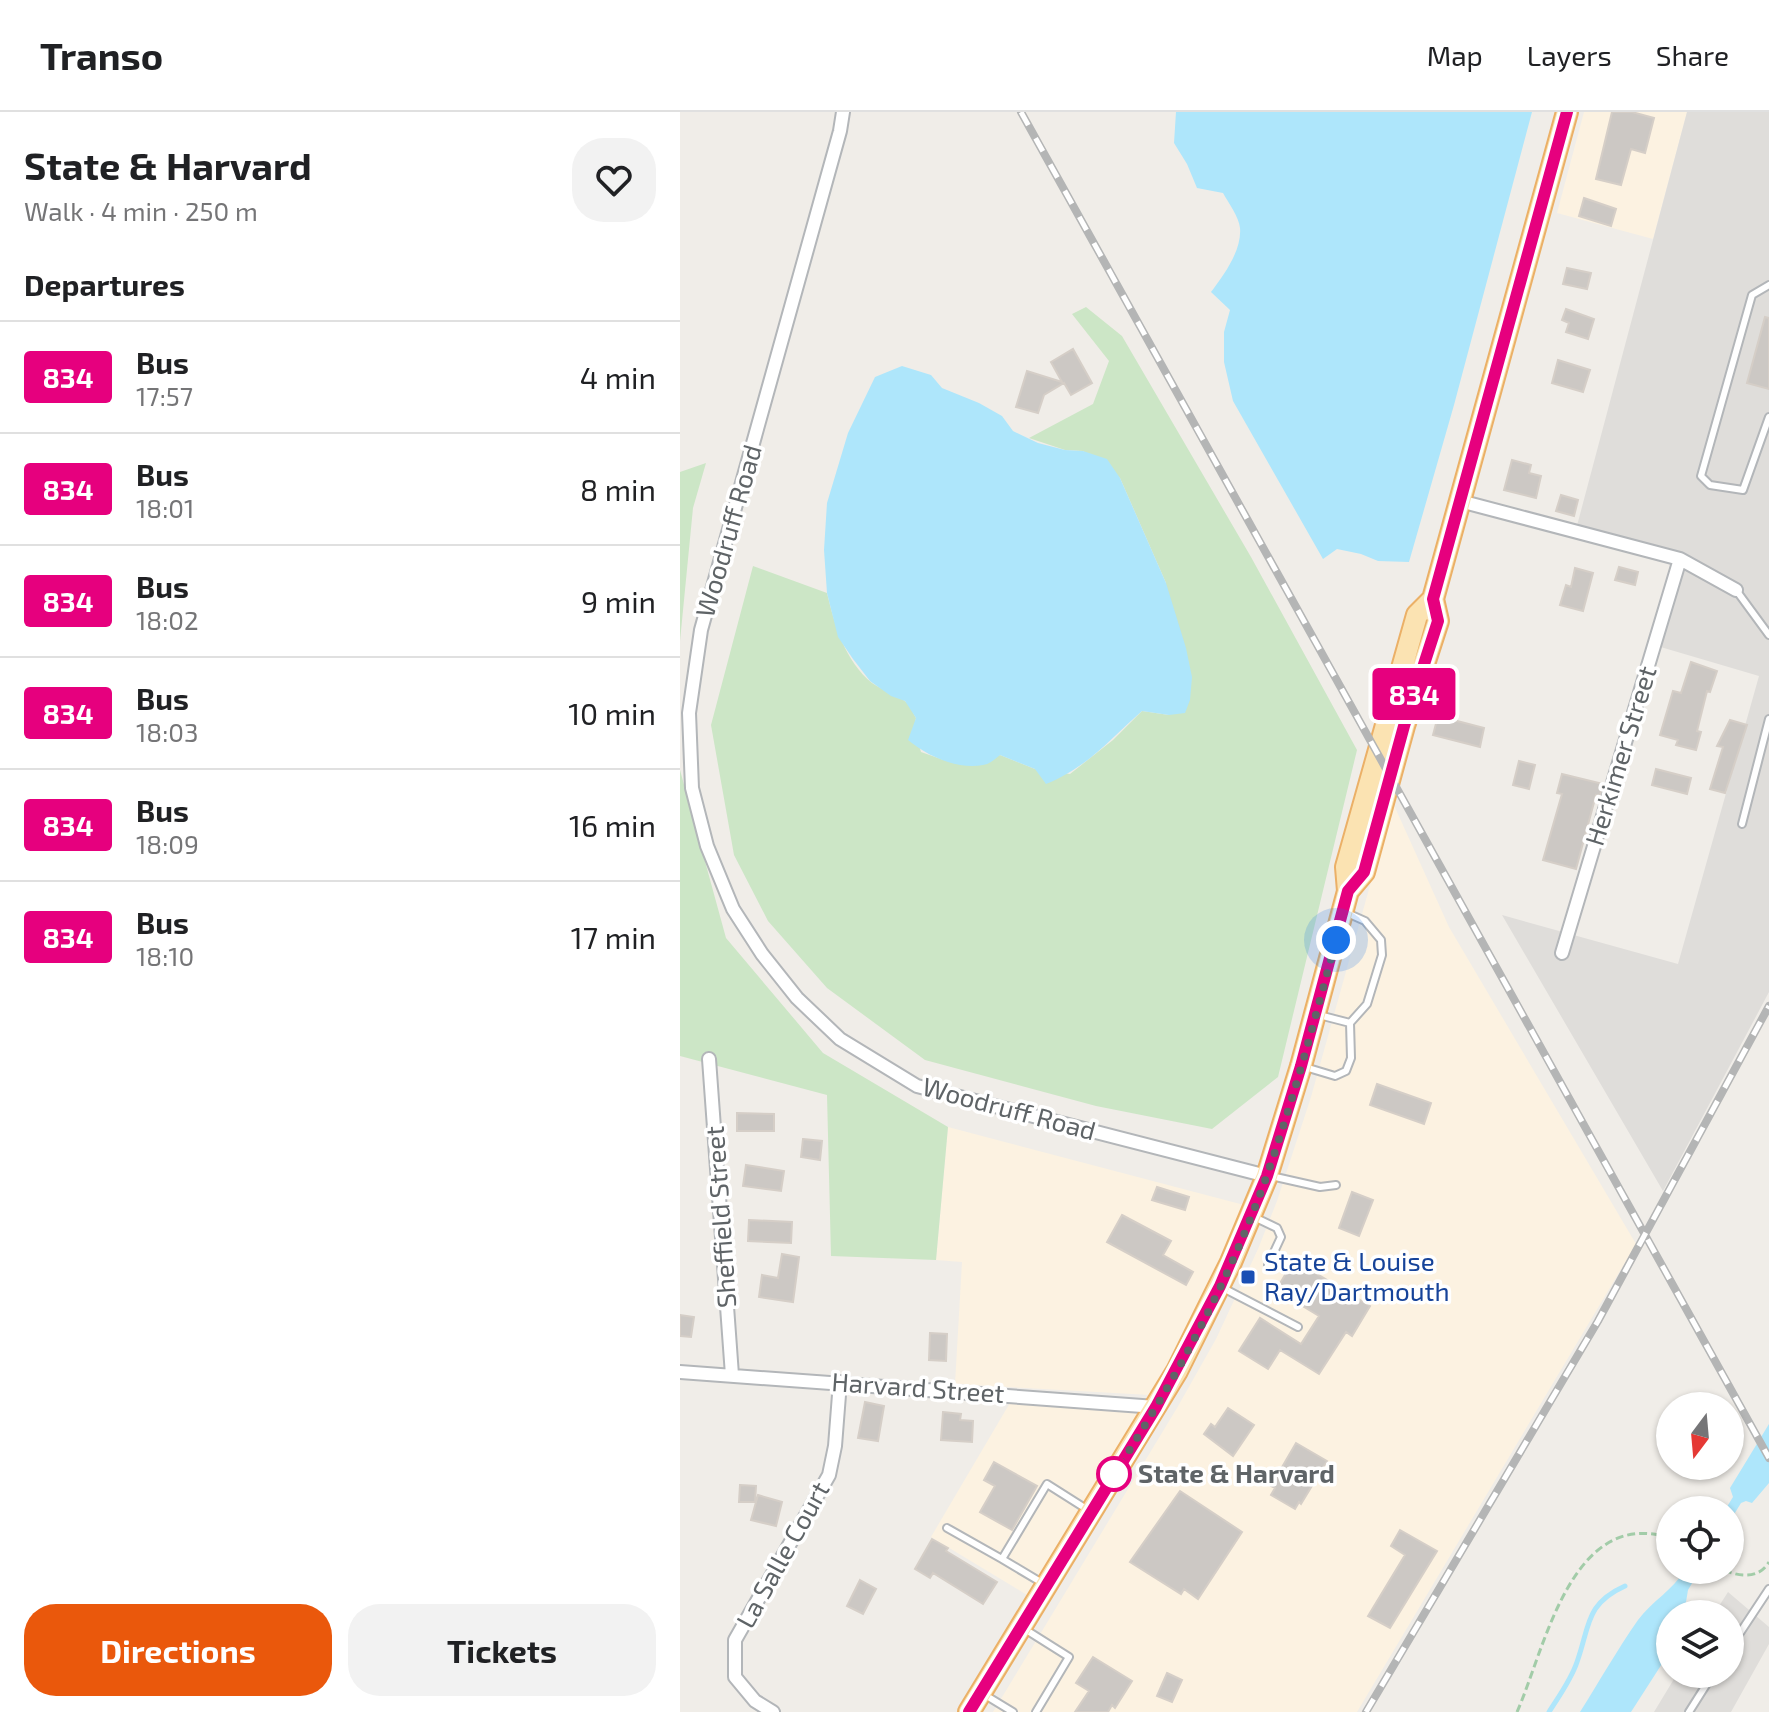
<!DOCTYPE html>
<html lang="en">
<head>
<meta charset="utf-8">
<style>
	:root { --surface:#fff; --page:#f2f2f2; --text:#202124; --muted:#757577; --line:#e0e0e0; --accent:#ea580c }
	body { margin:0; font-family:"Exo 2",sans-serif; background:var(--page); color:var(--text); height:100vh; display:flex; flex-direction:column; font-size:30px; white-space:nowrap }
	* { box-sizing:border-box; margin:0 }
	p { font-size:26px; color:var(--muted) }
	.icon { flex:none; width:44px; height:44px; fill:none; stroke:currentColor; stroke-width:2; stroke-linecap:round; stroke-linejoin:round }
	.map { position:relative; flex:1; overflow:hidden }
	.details { display:flex; flex-direction:column; background:var(--surface); width:680px }
	.details>* { flex:none }
	.badge { padding:0 16px; border-radius:6px; font-size:28px; line-height:52px }
	.needle { width:52px; rotate:196deg }
	.tools { position:absolute; left:976px; top:1280px; display:grid; gap:16px }
	.tools a { display:grid; place-items:center; width:88px; height:88px; border-radius:50%; background:var(--surface); box-shadow:0 2px 6px #0004; font-size:40px }
	.you { position:absolute; width:40px; height:40px; margin:-20px; border:6px solid #fff; border-radius:50%; background:#1a73e8; box-shadow:0 0 0 12px #1a73e833 }
	.map>.badge { position:absolute; translate:-50% -50%; box-shadow:0 0 0 4px #fff }
	h2 { padding:0 24px; font-size:30px; line-height:72px }
	.round { display:grid; place-items:center; flex:none; width:84px; height:84px; border-radius:32px; background:var(--page) }
	.head { display:flex; align-items:center; justify-content:space-between; height:136px; padding:0 24px }
	h1 { font-size:38px; font-weight:700; line-height:60px }
	.primary-button { display:flex; gap:16px; margin-top:auto; padding:16px 24px }
	.primary-button a { flex:1; height:92px; border-radius:32px; background:var(--accent); color:#fff; font-size:32px; font-weight:700; line-height:92px; text-align:center }
	.primary-button a+a { background:var(--page); color:var(--text) }
	ul { padding:0; list-style:none }
	li { display:flex; align-items:center; gap:24px; height:112px; padding:0 24px; border-top:2px solid var(--line) }
	li div { flex:1 }
	li b { display:block; font-size:30px }
	li em { font-style:normal }
	li .badge { min-width:88px; font-weight:700; text-align:center }
	header { display:flex; align-items:center; gap:48px; box-sizing:border-box; height:112px; padding:0 40px; background:var(--surface); border-bottom:2px solid var(--line) }
	header strong { font-size:38px }
	nav { display:flex; gap:44px; margin-inline-start:auto; font-size:28px }
	main { display:flex; flex:1; min-height:0 }
	.map>svg:first-child { display:block }
	.commercial { fill:#fcf2e1 }
	.industrial { fill:#dfddda }
	.green { fill:#cce6c6 }
	.water { fill:#aee6fb }
	.lines { fill:none; stroke-linecap:round; stroke-linejoin:round }
	.stream { stroke:#aee6fb; stroke-width:5 }
	.building { fill:#ccc8c4; stroke:#d5cec7; stroke-width:2 }
	.service-casing { stroke:#b3b6b9; stroke-width:10 }
	.minor-casing { stroke:#b3b6b9; stroke-width:16 }
	.primary-casing { stroke:#ebb067; stroke-width:24 }
	.path { stroke:#a2cca8; stroke-width:3; stroke-dasharray:8 4; stroke-linecap:butt }
	.service { stroke:#fff; stroke-width:6 }
	.minor { stroke:#fff; stroke-width:12 }
	.primary { stroke:#fbe3b2; stroke-width:20 }
	.rail-casing { stroke:#b4b5b5; stroke-width:8 }
	.rail { stroke:#fff; stroke-width:5; stroke-dasharray:15; stroke-linecap:butt }
	.line-casing { stroke:#fff; stroke-width:18 }
	.line { stroke:#e6007e; stroke-width:12 }
	.walk { stroke:#5f6467; stroke-width:8; stroke-dasharray:0 14.4 }
	.transit-dot { fill:#1a4fb4; stroke:#fff; stroke-width:3 }
	.stop-dot { fill:#fff; stroke:#e6007e; stroke-width:4 }
	.labels { text-anchor:middle; stroke-width:7; stroke-linejoin:round; paint-order:stroke }
	.street-label { font-size:26px; fill:#5f6467; stroke:#fff }
	.transit-label { font-size:26px; fill:#164399; stroke:#fff; text-anchor:start }
	.stop-label { font-size:26px; font-weight:bold; fill:#5f6467; stroke:#fff; text-anchor:start }
</style>
</head>
<body>
<header>
<strong>Transo</strong>
<nav><a>Map</a><a>Layers</a><a>Share</a></nav>
</header>
<main>
<section class="details">
<div class="head"><div><h1>State &amp; Harvard</h1><p>Walk · 4 min · 250 m</p></div><a class="round"><svg class="icon" aria-label="heart" viewBox="0 0 24 24"><path d="M12 20l-8-8c-3-5 5-10 8-4 3-6 11-1 8 4z"/></svg></a></div>
<h2>Departures</h2>
<ul>
<li><span class="badge" style="background:#e6007e;color:#fff">834</span><div><b>Bus</b><p>17:57</p></div><em>4 min</em></li>
<li><span class="badge" style="background:#e6007e;color:#fff">834</span><div><b>Bus</b><p>18:01</p></div><em>8 min</em></li>
<li><span class="badge" style="background:#e6007e;color:#fff">834</span><div><b>Bus</b><p>18:02</p></div><em>9 min</em></li>
<li><span class="badge" style="background:#e6007e;color:#fff">834</span><div><b>Bus</b><p>18:03</p></div><em>10 min</em></li>
<li><span class="badge" style="background:#e6007e;color:#fff">834</span><div><b>Bus</b><p>18:09</p></div><em>16 min</em></li>
<li><span class="badge" style="background:#e6007e;color:#fff">834</span><div><b>Bus</b><p>18:10</p></div><em>17 min</em></li>
</ul>
<div class="primary-button"><a>Directions</a><a>Tickets</a></div>
</section>
<div class="map">
<svg width="1089" height="1600" viewBox="0 0 1089 1600">
	<rect width="100%" height="100%" fill="#f0ede8"/>
	<path class="commercial" d="M904,0H1007L973,127L877,101Z
		M713,691L769,815L956,1132L677,1600H313L497,1296L536,1227L578,1137L597,1089L631,985Z
		M268,1015L564,1093L534,1167L470,1283L275,1272L282,1150L256,1148Z
		M334,1284L466,1290L347,1483L251,1425Z"/>
	<path class="industrial" d="M1007,0H1089V880L983,1079L822,803L998,852L1079,564L967,531L992,451L894,425Z
		M1048,1480L1089,1515V1532L1051,1600H974L997,1562H1050V1502H1034Z"/>
	<path class="green" d="M406,195L442,224L571,445L677,638L598,965L532,1017L416,994L245,948L147,876L88,809L54,743L31,613L73,454L147,481C155,514 165,549 192,571C202,578 218,583 226,590C230,593 233,601 236,606L234,616L241,640C277,653 284,656 320,643L355,657L390,662L433,628L462,599L489,603L486,471L440,366L403,339L385,338L349,326L413,292L429,249L392,202Z
		M26,351L13,396L0,529V360Z
		M0,658L46,826L143,941L268,1015L256,1148L151,1144L147,983L0,944Z"/>
	<path class="water" d="M496,0H852L774,293L729,450L698,449L681,442L657,437L643,447L553,289L544,250V220L550,198L531,180C544,163 562,138 560,116C559,105 548,90 543,81L517,76L507,52L494,31Z
		M222,254L251,263L262,276L299,291L322,304L333,319L358,331L385,338L403,339L427,347L440,366L486,471L506,536L512,565L510,588L505,601L489,603L462,599C429,628 408,655 366,672L355,657L320,643C315,647 310,652 303,653C278,658 247,644 228,628L236,606L225,589L211,584L190,569L173,547L158,525L147,481L144,438L147,391L168,321L195,265Z
		M1089,1312V1371L1072,1391L1066,1389L1061,1391L1050,1409V1398H1045L1053,1385L1050,1376Z
		M1005,1458H1020L1008,1478L1004,1502H990V1538L987,1544L951,1600H900C919,1570 937,1538 958,1508C972,1489 993,1478 1005,1458Z"/>
	<g class="lines">
		<path class="stream" d="M869,1600C879,1584 891,1568 897,1550C910,1514 905,1492 945,1474"/>
	</g>
	<path class="building" d="M932,0H952L974,6L965,41L951,37L941,73L916,67Z
		M904,86L936,97L931,114L899,104Z
		M887,156L911,161L907,177L883,172Z
		M886,197L914,207L908,227L886,220L889,211L882,208Z
		M1085,205L1089,206V277L1067,271Z
		M393,237L412,271L391,283L384,271L364,283L358,301L336,295L347,259L382,270L371,250Z
		M878,248L910,258L903,280L872,271Z
		M832,348L851,353L849,361L861,364L856,386L824,378Z
		M881,383L898,388L894,404L876,399Z
		M939,455L958,460L955,473L935,468Z
		M895,456L913,461L903,499L880,493L886,473L891,475Z
		M1011,550L1037,559L1030,580L1027,579L1017,619L1021,620L1016,638L996,633L998,628L980,623L993,579L1001,581Z
		M758,604L804,616L800,635L753,623Z
		M1050,608L1067,613L1045,681L1030,677L1043,635L1037,634Z
		M839,649L855,653L849,677L833,673Z
		M976,657L1011,666L1007,682L972,673Z
		M882,662L923,672L920,684L916,683L896,757L863,748L882,682L877,681Z
		M697,972L751,991L744,1012L690,993Z
		M57,1001L94,1002V1019H57Z
		M123,1027L142,1029L140,1048L121,1045Z
		M66,1053L104,1059L101,1079L63,1074Z
		M477,1075L509,1085L505,1098L472,1088Z
		M672,1080L693,1088L679,1124L659,1116Z
		M442,1103L491,1129L483,1143L513,1160L506,1173L427,1130Z
		M69,1108L112,1110L111,1131L68,1129Z
		M102,1142L119,1145L113,1190L79,1185L82,1163L98,1166Z
		M614,1148L690,1194L672,1224L666,1220L639,1262L600,1238L588,1257L559,1239L580,1206L621,1232L639,1204L596,1178Z
		M0,1203L14,1205L11,1225L0,1224Z
		M250,1221L267,1222L266,1249L249,1248Z
		M185,1290L204,1294L198,1329L178,1326Z
		M548,1296L574,1313L553,1344L524,1322L531,1312L535,1315Z
		M263,1300L281,1302L280,1308L293,1309L292,1330L261,1328Z
		M616,1331L647,1349L621,1392L619,1390L615,1397L591,1383L595,1376L591,1374Z
		M314,1350L357,1374L332,1418L300,1400L315,1374L304,1368Z
		M60,1373L76,1374L75,1390H59Z
		M500,1379L562,1420L518,1487L504,1477L501,1482L450,1450Z
		M78,1383L102,1390L96,1414L71,1408Z
		M720,1418L757,1439L710,1516L688,1504L725,1443L711,1434Z
		M252,1427L268,1436L266,1439L317,1470L303,1492L253,1461L250,1466L235,1457Z
		M180,1468L196,1477L183,1502L167,1494Z
		M413,1545L452,1569L435,1596L432,1593L428,1600H395L409,1579L396,1571Z
		M487,1561L502,1568L492,1590L477,1584Z"/>
	<g class="lines">
		<g class="service-casing">
			<path id="service" d="M1089,173L1072,183L1021,364L1030,373L1063,378L1089,305
				M1056,478L1089,523
				M1062,712L1089,607
				M639,903L670,911L687,892L702,843L701,828L685,809L667,801
				M625,955L655,964L666,959L671,946L670,911
				M591,1064L640,1075L656,1073
				M574,1105L597,1116L601,1125L588,1153
				M543,1176L618,1215
				M267,1416L322,1447L367,1372L408,1398
				M322,1447L364,1472
				M343,1516L389,1545L356,1600
				M1050,1536L1089,1477
				M305,1583L333,1600
				M1009,1600L1033,1562"/>
		</g>
		<g class="minor-casing">
			<path id="minor" d="M163,0L160,19L21,518L9,601L12,676L27,734L53,797L82,842L117,886L160,927L237,974L587,1064
				M780,389L1000,447L1056,478
				M882,841L1000,447
				M29,947L52,1263
				M0,1260L476,1295
				M93,1600L75,1589L55,1565V1528L149,1363L155,1334L160,1270"/>
		</g>
		<g class="primary-casing">
			<path id="primary" d="M668,779L684,760L724,614L758,509L753,487L887,0
				M289,1600L497,1259L551,1150L587,1064L621,954L668,779L666,755L737,503L753,487"/>
		</g>
		<path class="path" d="M1044,1458C1060,1465 1079,1467 1089,1450
			M837,1600C865,1537 891,1394 990,1426"/>
		<use href="#service" class="service"/>
		<use href="#minor" class="minor"/>
		<use href="#primary" class="primary"/>
		<g class="rail-casing">
			<path id="rail" d="M341,0L1089,1346
				M686,1600L918,1209L1089,894"/>
		</g>
		<use href="#rail" class="rail"/>
	</g>
	<g class="lines">
		<g class="line-casing">
			<path id="line" d="M289,1600L476,1295L540,1174L587,1064L621,954L668,779L684,760L724,614L758,509L753,487L887,0"/>
		</g>
		<use href="#line" class="line"/>
		<path class="walk" d="M434,1362C495,1269 550,1168 587,1063C614,986 635,907 656,828"/>
	</g>
	<rect class="transit-dot" x="560" y="1157" width="16" height="16" rx="4"/>
	<circle class="stop-dot" cx="434" cy="1362" r="16"/>
	<g class="labels">
		<g class="street-label">
			<text transform="translate(49 419) rotate(-74)" y="9">Woodruff Road</text>
			<text transform="translate(941 644) rotate(-73)" y="9">Herkimer Street</text>
			<text transform="translate(329 997) rotate(15)" y="9">Woodruff Road</text>
			<text transform="translate(41 1105) rotate(-94)" y="9">Sheffield Street</text>
			<text transform="translate(238 1276) rotate(4)" y="9">Harvard Street</text>
			<text transform="translate(103 1443) rotate(-61)" y="9">La Salle Court</text>
		</g>
		<g class="transit-label">
			<text x="584" y="1159">State &amp; Louise<tspan x="584" dy="30">Ray/Dartmouth</tspan></text>
		</g>
		<g class="stop-label">
			<text x="458" y="1371">State &amp; Harvard</text>
		</g>
	</g>
</svg>
<div class="tools">
<a><svg class="needle" viewBox="-14 -14 28 28"><path d="M0-13l5 13h-10z" fill="#e53935"/><path d="M0 13l5-13h-10z" fill="#757577"/></svg></a>
<a><svg class="icon" aria-label="locate" viewBox="0 0 24 24"><circle cx="12" cy="12" r="6"/><path d="M12 2v4M12 18v4M2 12h4M18 12h4"/></svg></a>
<a><svg class="icon" aria-label="layers" viewBox="0 0 24 24"><path d="M12 4l9 5-9 5-9-5zM3 14l9 5 9-5"/></svg></a>
</div>
<div class="you" style="left:656px;top:828px"></div>
<b class="badge" style="left:734px;top:582px;background:#e6007e;color:#fff">834</b>
</div>
</main>
</body>
</html>
